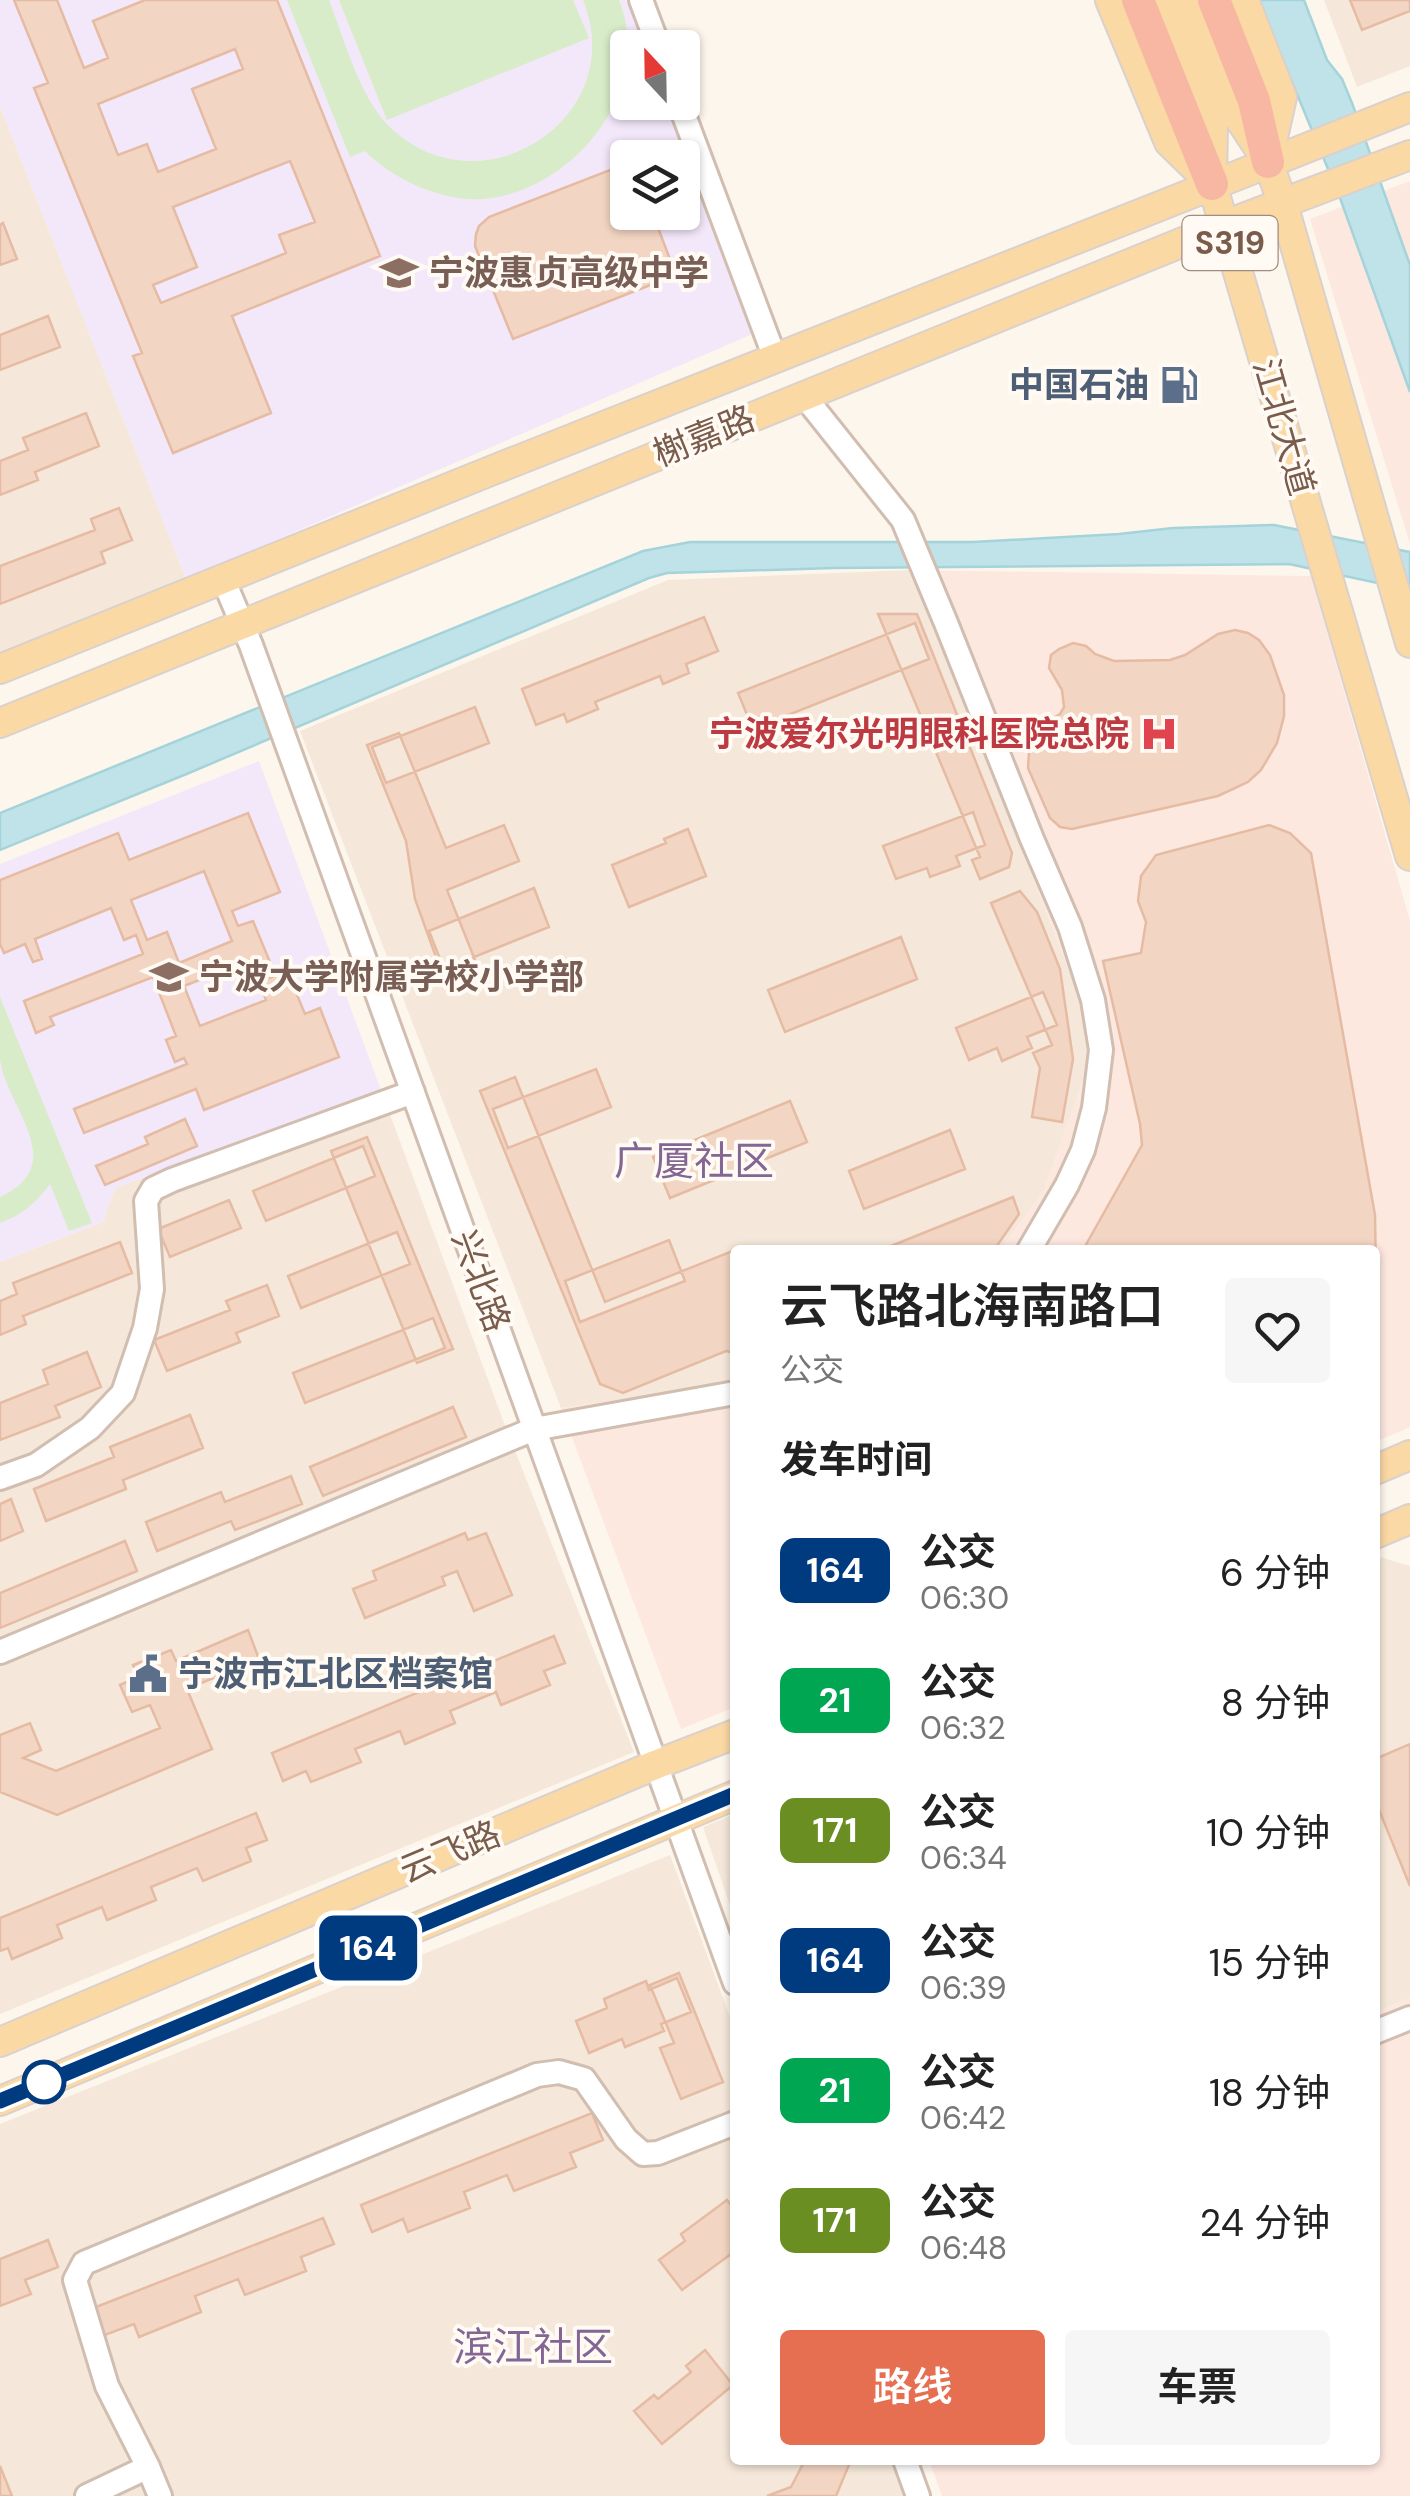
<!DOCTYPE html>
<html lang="zh">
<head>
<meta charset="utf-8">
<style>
	:root { --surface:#fff; --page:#f6f6f6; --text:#222; --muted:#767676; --accent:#e76f51 }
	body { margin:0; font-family:"DM Sans","Noto Sans SC",sans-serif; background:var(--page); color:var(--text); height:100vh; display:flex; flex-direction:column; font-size:38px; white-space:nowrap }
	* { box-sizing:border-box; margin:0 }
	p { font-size:32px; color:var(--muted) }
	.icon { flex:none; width:55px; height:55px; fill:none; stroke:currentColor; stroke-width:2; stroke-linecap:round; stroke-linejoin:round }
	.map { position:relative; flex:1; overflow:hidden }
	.drawer { position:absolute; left:730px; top:1245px; width:650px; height:1220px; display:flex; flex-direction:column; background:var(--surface); border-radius:10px; box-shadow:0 2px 8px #0004 }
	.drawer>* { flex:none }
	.badge { padding:0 20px; border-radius:15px; font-size:35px; line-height:65px }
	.needle { width:65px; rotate:338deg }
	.buttons { position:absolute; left:610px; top:30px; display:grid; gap:20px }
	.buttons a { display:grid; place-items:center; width:90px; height:90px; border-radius:10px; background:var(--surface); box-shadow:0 2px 8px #0004; font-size:50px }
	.map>.badge { position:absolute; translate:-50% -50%; box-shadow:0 0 0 5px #fff }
	h2 { padding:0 50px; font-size:38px; line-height:90px }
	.round { display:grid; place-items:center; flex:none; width:105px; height:105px; border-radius:10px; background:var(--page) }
	.overview { display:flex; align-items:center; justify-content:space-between; height:170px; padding:0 50px }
	h1 { font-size:48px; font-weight:600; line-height:75px }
	.cta { display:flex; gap:20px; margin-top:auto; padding:20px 50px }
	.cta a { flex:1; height:115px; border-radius:10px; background:var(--accent); color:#fff; font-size:40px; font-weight:600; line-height:115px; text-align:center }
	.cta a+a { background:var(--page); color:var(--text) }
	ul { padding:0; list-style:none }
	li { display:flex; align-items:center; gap:30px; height:130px; padding:0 50px }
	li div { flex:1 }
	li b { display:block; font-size:38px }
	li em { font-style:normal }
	li .badge { min-width:110px; font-weight:700; text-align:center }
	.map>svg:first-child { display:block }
	.residential { fill:#f5e8da }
	.commercial { fill:#fde8e0 }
	.education { fill:#f3e8fa; fill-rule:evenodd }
	.green { fill:#d8ecc9 }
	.water { fill:#bfe3e8; stroke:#a5d3da; stroke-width:2.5 }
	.building { fill:#f3d5c3; stroke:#e6bba3; stroke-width:2.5; fill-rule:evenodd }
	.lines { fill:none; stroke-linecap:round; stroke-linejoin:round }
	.minor-casing { stroke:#d1beb0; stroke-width:28 }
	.major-casing { stroke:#dad1cd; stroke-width:32 }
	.highway-casing { stroke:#dad1cd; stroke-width:38 }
	.minor { stroke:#fff; stroke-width:22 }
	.major { stroke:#fbd9a5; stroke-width:28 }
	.highway { stroke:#f7b7a3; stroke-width:32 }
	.line-casing { stroke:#fff; stroke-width:22 }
	.line { stroke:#003b80; stroke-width:15 }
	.stop-dot { fill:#fff; stroke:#003b80; stroke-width:5 }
	.labels { text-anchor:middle; stroke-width:8; stroke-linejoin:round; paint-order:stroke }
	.shield { fill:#fffaf3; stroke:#a28b7f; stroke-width:2.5 }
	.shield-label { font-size:32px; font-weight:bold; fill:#7a5c4d }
	.education-label { font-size:35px; font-weight:bold; fill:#785e54; stroke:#fffaf3; text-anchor:start }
	.service-label { font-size:35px; font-weight:bold; fill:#4e5e75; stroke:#fffaf3; text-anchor:end }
	.street-label { font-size:35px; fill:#7a5c4d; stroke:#fffaf3 }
	.health-label { font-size:35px; font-weight:bold; fill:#be3a42; stroke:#fffaf3; text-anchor:end }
	.quarter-label { font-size:40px; fill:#846695; stroke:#fffaf3 }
</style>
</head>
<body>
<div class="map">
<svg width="1410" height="2496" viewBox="0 0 1410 2496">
	<rect width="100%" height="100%" fill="#fdf6ec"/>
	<path class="residential" d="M1324,0H1410V66L1357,87Z
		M0,106L186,579L0,652Z
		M909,570L939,633L1081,1002L1093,1053L1044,1190L1001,1250H735V1384L561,1408L300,731L668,580Z
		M381,1090L504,1423L634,1752L0,2014V1262L103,1222L115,1188Z
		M1380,1557L1410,1566V1998L1375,2013V1559Z
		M735,1814V1920L703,1827Z
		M670,1855L735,2030V2460H895L909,2496H0V2124Z"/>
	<path class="commercial" d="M1410,181V544L1310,219Z
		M909,570L1311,576L1410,921V1426L1408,1428L1375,1442V1250H1001L1044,1190L1093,1053L1081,1002L939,633Z
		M735,1384V1707L681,1729L561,1408Z
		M1410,1998V2496H942L929,2460H1375V2013Z"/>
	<path class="education" d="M0,0H626L644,47L628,48V102L666,103L755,333L186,579L0,106ZM628,158H682V212H628Z
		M259,761L381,1090L115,1188L103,1222L0,1262V864Z"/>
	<path class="green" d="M287,0H329C345,41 360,101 394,131C486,212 630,116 583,0H619C655,90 574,191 483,199C442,202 392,179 365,151L350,157Z
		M339,0H573L589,38L387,120Z
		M0,997L92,1223L69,1231L50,1184C36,1203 22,1215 0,1223V1197C71,1164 7,1108 0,1060C0,1040 0,1017 0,997Z"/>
	<path class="water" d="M1258,0H1304L1327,60L1342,79L1352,103L1410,265V392L1340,198Z
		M1274,525L1410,552V590L1289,564L834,568L667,573L649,578L189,773L0,850V813L643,551L690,542H973L1119,534L1173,528Z"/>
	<path class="building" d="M14,0H57L84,68L108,58L93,21L145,0H277L380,256L232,316L271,413L173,453L133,356L142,353L34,88L48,83ZM235,49L243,69L192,89L216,149L158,172L147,144L118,155L98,104ZM290,161L315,222L279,235L286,253L161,303L153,285L197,267L173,207Z
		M1350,0H1410V11L1362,30Z
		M628,163V212H652L676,275L513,339L475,246L476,234L479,226L489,217Z
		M3,223L17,259L0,265V225Z
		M48,316L60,347L0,370V335Z
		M86,413L99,446L35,472L38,480L0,495V461L28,450L23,438Z
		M119,508L132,540L101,552L105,563L0,604V566L95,530L91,519Z
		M878,614H917L1012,853L1009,867L980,879L972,860L980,857Z
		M704,617L718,651L686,664L689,673L663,684L660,676L595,702L598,709L567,722L564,714L536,725L522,689Z
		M915,623L929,659L753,729L738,693Z
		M1235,630L1248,633L1259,640L1270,655L1284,695V716L1277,743L1261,770L1248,782L1218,796L1072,829L1060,827L1050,818L1028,768L1029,752L1043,724L1060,714L1064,707L1062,690L1049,668L1051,655L1059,649L1073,643L1086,646L1095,654L1114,661L1170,660L1185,655L1218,634Z
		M475,707L489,743L386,783L372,747Z
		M399,733L446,848L504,825L519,861L447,890L481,975L447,988L415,899L406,841L367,745Z
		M973,812L985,845L956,856L960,866L930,877L927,868L896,879L883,846Z
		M248,813L280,892L232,911L238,926L253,921L270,962L248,970L245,962L184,986L200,1026L266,1000L259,982L287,971L305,1014L320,1008L339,1057L204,1110L196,1089L84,1133L74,1109L187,1064L184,1058L175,1062L166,1040L176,1036L153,977L50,1017L54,1025L36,1033L24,1001L143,954L136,935L124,940L111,908L35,939L42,959L33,962L25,944L4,953L0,944V880L118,833L129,860ZM204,871L232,941L179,963L167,932L147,940L131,900Z
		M1269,825L1290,833L1311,853L1375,1215L1376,1276L1375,1279V1250H1083L1142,1145L1140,1124L1103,961L1141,953L1146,922L1138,901L1141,876L1156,855Z
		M688,829L706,876L629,907L612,865L666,843L664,839Z
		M534,888L549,927L444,969L429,931Z
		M1020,891L1037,912L1060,969L1073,1059L1062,1122L1032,1117L1040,1068L1033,1053L1052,1045L991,903Z
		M901,937L917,979L785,1032L768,990Z
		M1043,992L1057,1025L1027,1037L1032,1048L1002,1061L997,1048L969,1060L956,1028Z
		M596,1069L611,1107L508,1148L493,1109Z
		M515,1077L605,1302L745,1246L747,1250H735V1353L726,1351L623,1393L600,1384L480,1091Z
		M790,1101L807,1142L670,1198L653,1157Z
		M185,1119L197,1146L105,1185L96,1166L148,1144L145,1137Z
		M950,1130L965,1169L864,1209L849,1171Z
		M367,1137L453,1349L417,1363L331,1151Z
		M363,1146L375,1176L266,1221L253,1191Z
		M1013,1197L1019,1214L994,1250H881Z
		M229,1200L241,1228L170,1257L158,1229Z
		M397,1232L410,1264L301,1308L288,1276Z
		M669,1240L685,1281L580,1322L565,1281Z
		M120,1242L132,1273L23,1316L26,1324L0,1335V1301L17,1294L13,1283Z
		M267,1285L279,1316L236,1333L240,1342L167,1371L154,1340L230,1310L226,1301Z
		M433,1318L445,1348L305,1403L293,1373Z
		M87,1352L101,1387L55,1406L60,1417L0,1440V1403L48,1384L43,1370Z
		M453,1407L466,1437L323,1496L310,1467Z
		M190,1415L203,1448L123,1480L126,1489L46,1521L34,1489L114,1457L110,1447Z
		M291,1476L302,1504L235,1530L231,1521L157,1551L146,1522L221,1492L225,1502Z
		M11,1499L23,1531L0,1541V1504Z
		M465,1533L468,1540L486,1533L512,1595L474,1611L457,1571L442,1577L445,1585L365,1618L353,1589L376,1580L373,1571Z
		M125,1541L137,1571L0,1628V1593Z
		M248,1630L259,1659L187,1689L212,1749L57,1815L0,1792V1735L30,1723L41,1750L23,1758L56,1771L160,1728L150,1705L132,1712L120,1685L138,1677L133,1665L171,1650L176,1661Z
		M554,1636L565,1663L544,1671L550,1685L501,1705L496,1692L450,1711L455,1723L405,1744L400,1731L355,1749L361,1762L311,1782L306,1771L283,1781L272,1753Z
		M1410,1744V1886L1375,1800V1759Z
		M256,1813L267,1840L246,1848L251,1861L203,1881L197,1868L151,1887L156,1900L107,1920L102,1907L57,1925L62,1938L12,1959L8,1948L0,1951V1918Z
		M679,1973L723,2082L681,2099L660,2048L674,2043L650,1985Z
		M677,1978L691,2012L661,2024L664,2031L625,2047L622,2039L589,2053L576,2021L607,2008L604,1999L646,1981L649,1990Z
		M592,2113L603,2140L570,2153L576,2167L514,2191L507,2175L464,2192L470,2208L408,2232L403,2219L372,2232L361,2205Z
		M727,2200L735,2210V2251L682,2290L659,2260L685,2241L681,2234Z
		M323,2218L334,2244L301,2257L306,2271L245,2295L238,2279L195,2296L201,2312L139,2337L134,2324L102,2336L91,2309Z
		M48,2240L58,2267L25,2280L31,2294L0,2306V2259Z
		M705,2350L733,2385L662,2444L634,2411L654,2395L658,2399L691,2372L686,2366Z
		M805,2460H851L836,2496H767L791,2487Z
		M0,2466L12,2496H0Z"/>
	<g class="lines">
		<g class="minor-casing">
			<path id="minor" d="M641,0L659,48
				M679,102L775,358
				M804,396L903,520L946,623L1032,839L1070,927L1093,1000L1101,1050L1094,1108L1083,1150L1067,1185L1029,1250
				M223,579L251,645L735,1983
				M0,1478L36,1465L90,1428L123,1393L145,1328L152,1289L146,1201L153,1189L172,1180L413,1092
				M0,1652L534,1429L735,1393
				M1375,2032L1410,2018
				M905,2460L918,2496
				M87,2496L148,2467
				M160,2496L148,2467L107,2386L75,2280L84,2263L537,2075L559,2072L584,2079L626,2139L643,2154L658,2153L735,2123"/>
		</g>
		<g class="major-casing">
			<path id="major" d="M1110,0L1169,142L1208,180
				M1162,0L1213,122L1212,184L1410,856
				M1189,0L1237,115L1268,162L1283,204L1410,643
				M1244,0L1282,97L1268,160
				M0,669L483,474L1410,107
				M0,723L1225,225L1410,155
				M1375,1470L1410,1455
				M1375,1534L1410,1519
				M0,2042L655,1765L735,1734
				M0,2101L735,1795"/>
		</g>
		<g class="highway-casing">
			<path id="highway" d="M1138,0L1212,184
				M1214,0L1254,101L1268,162"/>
		</g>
		<use href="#minor" class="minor"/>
		<use href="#major" class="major"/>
		<use href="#highway" class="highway"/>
	</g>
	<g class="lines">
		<g class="line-casing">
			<path id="line" d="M0,2101L735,1794"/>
		</g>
		<use href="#line" class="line"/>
	</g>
	<defs>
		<g id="school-bare" transform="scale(3)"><path d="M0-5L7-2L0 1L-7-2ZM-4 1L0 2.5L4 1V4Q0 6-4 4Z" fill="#8d6e63" stroke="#fffaf3" stroke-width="2.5" paint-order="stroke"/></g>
		<g id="fuel-bare" transform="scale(3)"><path d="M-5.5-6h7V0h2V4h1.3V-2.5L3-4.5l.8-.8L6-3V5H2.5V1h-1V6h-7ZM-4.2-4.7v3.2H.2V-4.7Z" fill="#5c6f8a" stroke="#fffaf3" stroke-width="2.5" paint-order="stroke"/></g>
		<g id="hospital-bare" transform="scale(3)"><path d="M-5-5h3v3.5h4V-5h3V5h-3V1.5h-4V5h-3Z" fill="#e0444e" stroke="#fffaf3" stroke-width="2.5" paint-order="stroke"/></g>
		<g id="civic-bare" transform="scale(3)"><path d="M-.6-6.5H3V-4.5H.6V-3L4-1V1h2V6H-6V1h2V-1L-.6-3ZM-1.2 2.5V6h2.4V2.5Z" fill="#5c6f8a" stroke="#fffaf3" stroke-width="2.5" paint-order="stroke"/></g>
	</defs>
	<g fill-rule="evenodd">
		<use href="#school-bare" x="399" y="273"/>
		<use href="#fuel-bare" x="1179" y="385"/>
		<use href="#hospital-bare" x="1159" y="734"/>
		<use href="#school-bare" x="169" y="977"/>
		<use href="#civic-bare" x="148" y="1674"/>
	</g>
	<circle class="stop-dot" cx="44" cy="2082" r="20"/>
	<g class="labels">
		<rect class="shield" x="1182.5" y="216" width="95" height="54" rx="8"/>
		<g class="shield-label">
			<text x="1230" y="254">S319</text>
		</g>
		<g class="education-label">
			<text x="429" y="285">宁波惠贞高级中学</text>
			<text x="199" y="989">宁波大学附属学校小学部</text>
		</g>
		<g class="service-label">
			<text x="1149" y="397">中国石油</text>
			<text x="178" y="1686" text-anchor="start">宁波市江北区档案馆</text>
		</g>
		<g class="street-label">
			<text transform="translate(1284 427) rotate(74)" y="12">江北大道</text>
			<text transform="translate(704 436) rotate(-22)" y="12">榭嘉路</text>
			<text transform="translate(481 1281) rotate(70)" y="12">兴北路</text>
			<text transform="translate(450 1852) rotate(-23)" y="12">云飞路</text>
		</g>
		<g class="health-label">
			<text x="1129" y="746">宁波爱尔光明眼科医院总院</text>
		</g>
		<g class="quarter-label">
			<text x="694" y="1175">广厦社区</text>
			<text x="533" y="2361">滨江社区</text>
		</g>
	</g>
</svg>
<div class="buttons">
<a><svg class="needle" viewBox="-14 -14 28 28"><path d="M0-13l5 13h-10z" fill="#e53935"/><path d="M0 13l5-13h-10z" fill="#767676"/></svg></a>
<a><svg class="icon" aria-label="layers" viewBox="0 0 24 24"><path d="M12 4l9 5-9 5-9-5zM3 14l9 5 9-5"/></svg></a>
</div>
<b class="badge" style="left:368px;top:1948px;background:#003b80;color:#fff">164</b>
<section class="drawer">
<div class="overview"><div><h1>云飞路北海南路口</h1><p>公交</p></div><a class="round"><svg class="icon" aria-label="heart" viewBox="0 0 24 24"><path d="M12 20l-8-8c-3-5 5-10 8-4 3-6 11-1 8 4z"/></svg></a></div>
<h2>发车时间</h2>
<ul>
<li><span class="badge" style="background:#003b80;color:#fff">164</span><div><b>公交</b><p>06:30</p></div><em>6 分钟</em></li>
<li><span class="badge" style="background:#00a651;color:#fff">21</span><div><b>公交</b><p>06:32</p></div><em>8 分钟</em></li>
<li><span class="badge" style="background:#6b8e23;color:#fff">171</span><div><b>公交</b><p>06:34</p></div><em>10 分钟</em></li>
<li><span class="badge" style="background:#003b80;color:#fff">164</span><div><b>公交</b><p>06:39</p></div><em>15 分钟</em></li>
<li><span class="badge" style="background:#00a651;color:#fff">21</span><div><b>公交</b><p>06:42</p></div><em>18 分钟</em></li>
<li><span class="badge" style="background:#6b8e23;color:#fff">171</span><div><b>公交</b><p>06:48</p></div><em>24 分钟</em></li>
</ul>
<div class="cta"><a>路线</a><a>车票</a></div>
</section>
</div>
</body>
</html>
